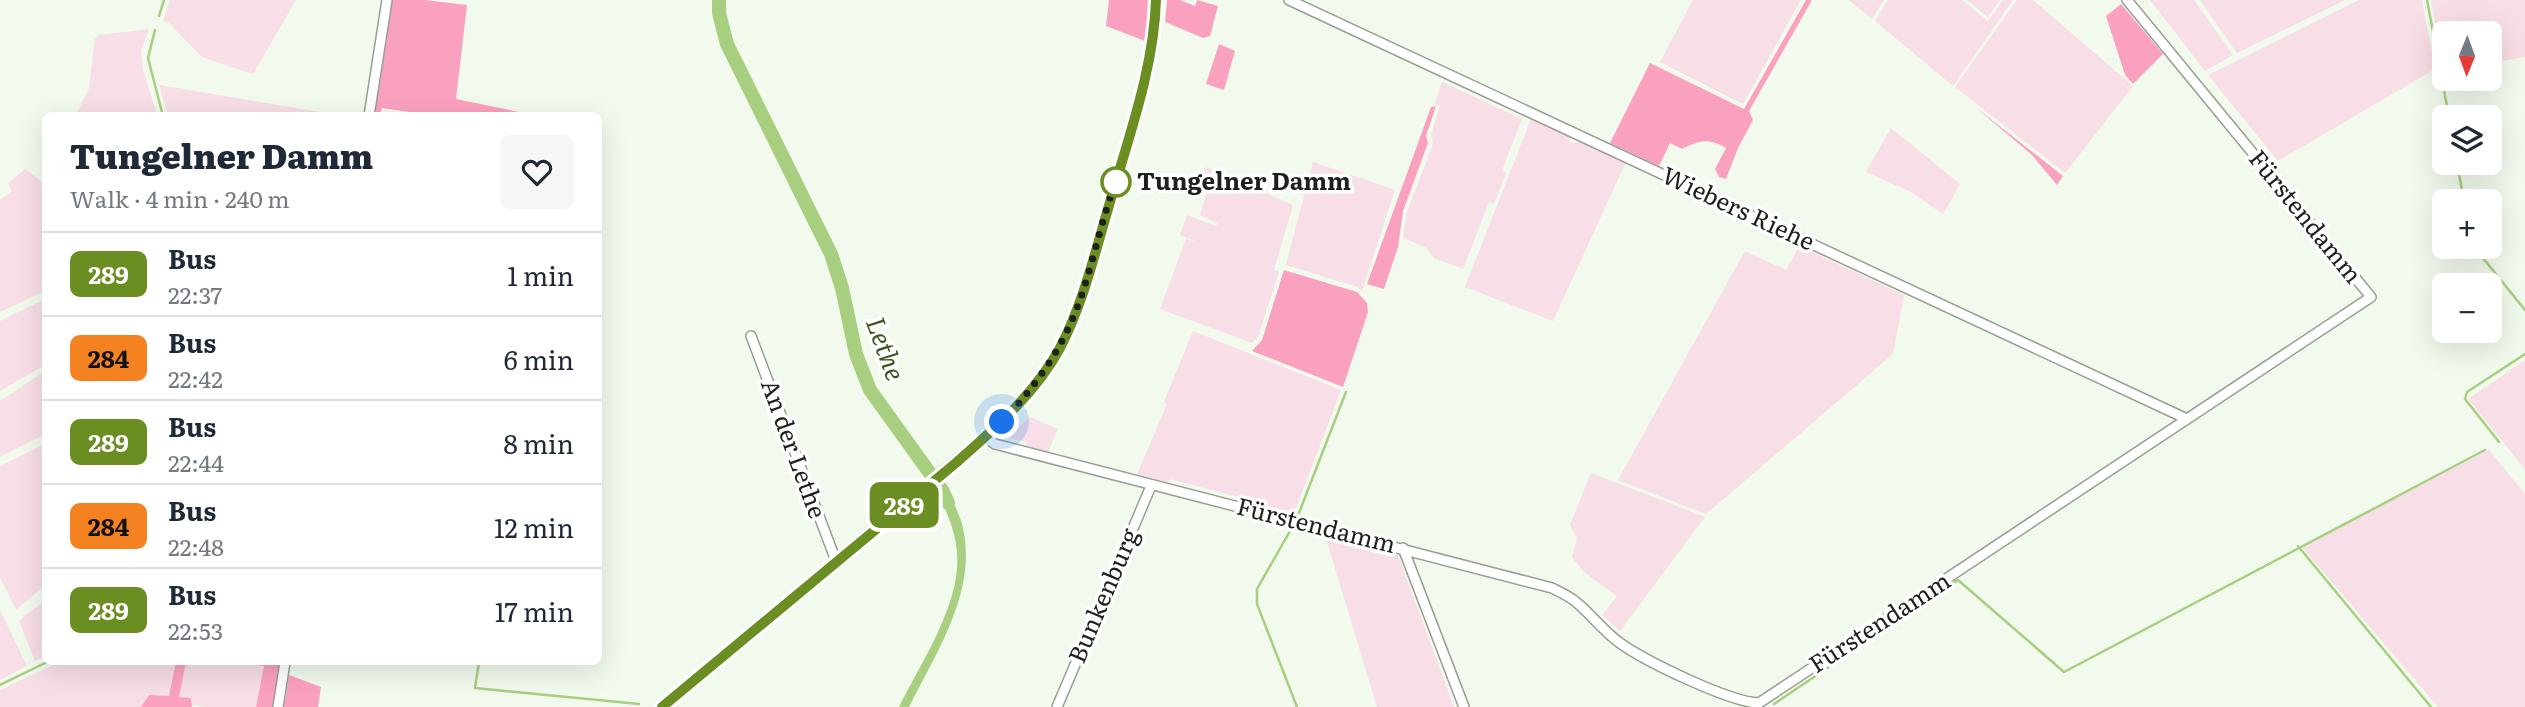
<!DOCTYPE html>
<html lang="en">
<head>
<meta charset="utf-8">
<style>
	:root { --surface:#fff; --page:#f6f6f7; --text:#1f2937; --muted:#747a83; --line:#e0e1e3 }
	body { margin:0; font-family:Literata,serif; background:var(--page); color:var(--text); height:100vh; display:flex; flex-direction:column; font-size:26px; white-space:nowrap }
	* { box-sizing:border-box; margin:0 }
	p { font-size:23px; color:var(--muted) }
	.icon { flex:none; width:38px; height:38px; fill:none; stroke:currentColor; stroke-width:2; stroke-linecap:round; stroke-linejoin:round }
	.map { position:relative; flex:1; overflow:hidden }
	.side { position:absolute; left:42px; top:112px; width:560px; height:553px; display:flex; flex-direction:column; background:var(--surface); border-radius:10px; box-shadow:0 7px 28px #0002 }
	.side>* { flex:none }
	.badge { padding:0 14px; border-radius:10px; font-size:24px; line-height:46px }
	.needle { width:46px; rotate:181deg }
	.tools { position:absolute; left:2432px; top:21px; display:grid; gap:14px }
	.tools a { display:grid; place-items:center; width:70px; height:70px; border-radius:10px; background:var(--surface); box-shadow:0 7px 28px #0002; font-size:35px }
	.you { position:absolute; width:35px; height:35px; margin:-18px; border:5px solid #fff; border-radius:50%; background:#1a73e8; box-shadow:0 0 0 10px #1a73e833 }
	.map>.badge { position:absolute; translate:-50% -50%; box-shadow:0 0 0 4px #fff }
	.round { display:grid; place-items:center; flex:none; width:74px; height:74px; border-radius:10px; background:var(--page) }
	.overview { display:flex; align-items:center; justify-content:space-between; height:119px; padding:0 28px }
	h1 { font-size:33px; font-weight:800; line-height:52px }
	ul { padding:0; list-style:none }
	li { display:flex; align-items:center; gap:21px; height:84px; padding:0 28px; border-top:2px solid var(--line) }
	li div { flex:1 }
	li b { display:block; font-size:26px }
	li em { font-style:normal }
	li .badge { min-width:77px; font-weight:700; text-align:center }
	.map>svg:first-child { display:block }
	.green { fill:#f8dee6 }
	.forest { fill:#fba1c0 }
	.water { fill:#a8cf80 }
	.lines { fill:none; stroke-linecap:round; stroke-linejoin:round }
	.stream { stroke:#a8cf80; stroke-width:2.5 }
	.river { stroke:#a8cf80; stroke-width:14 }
	.minor-casing { stroke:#999f93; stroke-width:12 }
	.tertiary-casing { stroke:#999f93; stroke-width:14 }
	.minor { stroke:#fff; stroke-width:9 }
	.tertiary { stroke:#fff; stroke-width:10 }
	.line-casing { stroke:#fff; stroke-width:16 }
	.line { stroke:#6b8e23; stroke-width:10 }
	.walk { stroke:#1e201c; stroke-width:7; stroke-dasharray:0 12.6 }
	.stop-dot { fill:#fff; stroke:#6b8e23; stroke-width:3.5 }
	.labels { text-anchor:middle; stroke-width:7; stroke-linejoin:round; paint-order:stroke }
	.stop-label { font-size:24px; font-weight:bold; fill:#1e201c; stroke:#fff; text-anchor:start }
	.street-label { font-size:24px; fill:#1e201c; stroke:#fff }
	.water-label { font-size:26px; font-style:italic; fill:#3c551e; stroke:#fff }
</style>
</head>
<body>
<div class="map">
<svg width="2525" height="707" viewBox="0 0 2525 707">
	<rect width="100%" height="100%" fill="#f2f9ed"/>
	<path class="green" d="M170,0H296L253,74L202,57L169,23L163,21Z
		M1693,0H1801L1743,104L1660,62Z
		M1849,0H1884L1872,19Z
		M1888,0H1962L1988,21L2003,0H2013L1953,86L1875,21Z
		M1967,0H2000L1988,17Z
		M2017,0H2033L2133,86L2065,173L1955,87Z
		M2150,0H2194L2233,55L2205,71Z
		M2200,0H2345L2237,53Z
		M2359,0H2422L2435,69L2278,161L2208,75Z
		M2431,0H2525V57L2490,63V33H2445L2443,70Z
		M149,29L141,51L143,70L157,115H76L89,88L95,39L99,35Z
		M1442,82L1522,119L1502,170L1506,173L1494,204L1489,202L1463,269L1434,258L1426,247L1403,238L1407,212L1433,144L1431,135L1440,105L1435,104Z
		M159,85L338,115H168Z
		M1531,119L1570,136L1569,140L1573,144L1581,140L1626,162L1553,321L1465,287Z
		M1891,128L1960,184L1943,214L1911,192L1866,172Z
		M1313,162L1395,190L1362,291L1358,287L1286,265Z
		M1206,167L1293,205L1274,270L1279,272L1258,337L1252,343L1160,309L1186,239L1201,244L1180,235L1187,215L1216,226L1218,223L1200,215L1209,185L1202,182Z
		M25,169L45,184V291L0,312V199L12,192L8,183Z
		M1799,246L1904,295L1893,354L1706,514L1618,480L1745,251L1786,270Z
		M45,299V365L0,391V321Z
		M1193,331L1341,390L1293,516L1267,509L1268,505L1170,479L1168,483L1137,474L1167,404L1164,402Z
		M2525,360V469L2468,399Z
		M45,371V434L0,457V401Z
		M1030,417L1058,429L1048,452L1026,446L1027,442L1008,437Z
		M45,444V585L16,610L0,577V466Z
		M2489,450L2525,494V707H2438L2302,547Z
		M1591,473L1705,517L1620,631L1602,615L1617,596L1584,572L1572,557L1577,538L1570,525Z
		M1325,535L1397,553L1454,707H1377Z
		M45,600V656L35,661L19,621Z
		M0,610L27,666L0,680Z
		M59,662H176L169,697L149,695L141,707H0V690Z
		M186,662H236L264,666L256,707H207L192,705L191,698L179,697Z"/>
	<path class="forest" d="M391,0H425L467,5L456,99L534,115L437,116L382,108L380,115L373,116Z
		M1109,0H1151L1145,41L1106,26Z
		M1167,0H1180L1195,6L1197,0L1218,6L1210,36L1203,38L1165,22Z
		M1806,0H1812L1749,111L1753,120L1738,148L1726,179L1719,177L1715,169L1726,148C1708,138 1700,140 1682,149L1670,143L1659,166L1610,143L1650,63L1744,109Z
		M2121,4L2163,54L2133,84L2125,75L2106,16Z
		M1219,44L1235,51L1224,90L1206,84Z
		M1436,106L1426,136L1428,143L1403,211L1398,247L1384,289L1367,284L1431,107Z
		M1974,106L2063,176L2057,185L2032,155Z
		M1284,270L1357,292L1367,303L1368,312L1343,387L1252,351L1262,340Z
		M176,662H186L179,697L191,698L192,707H141L149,695L169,696Z
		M236,662H279L273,707H256L264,666Z
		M289,675L321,687L318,707H284Z"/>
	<path class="water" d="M944,484C950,497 958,510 962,524C979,589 937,651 909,707H899C921,663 962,602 957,552C955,529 946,510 936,490Z"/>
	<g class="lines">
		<path class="stream" d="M2427,0L2449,117
			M159,16L164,0
			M155,30L148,58L163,116
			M2457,163L2464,201
			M2474,247L2525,310
			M2499,442L2465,399L2467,392L2525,354
			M1297,518L1346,392
			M1294,524L1257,589V604L1297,707
			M2298,546L2431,707
			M479,662L475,688L639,704
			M0,685L47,662
			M1774,704L1958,580L2064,672L2485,450"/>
		<path class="river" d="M719,0V13L727,44L831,254L842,288L856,354L870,390L942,490L948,503"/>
		<g class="minor-casing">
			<path id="minor" d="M1289,0L2187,419
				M369,116L387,0
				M751,336L836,561
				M985,437L995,444L1552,588C1560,592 1569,596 1576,602C1591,614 1603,631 1620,643C1645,661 1729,702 1759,703L2371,297L2127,0
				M1403,548L1464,707
				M278,707L285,662
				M1057,707L1151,486"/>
		</g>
		<g class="tertiary-casing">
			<path id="tertiary" d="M662,707L985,437C1014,411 1042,382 1060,347C1085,299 1097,244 1113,191C1131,129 1154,65 1156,0"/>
		</g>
		<use href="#minor" class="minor"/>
		<use href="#tertiary" class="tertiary"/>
	</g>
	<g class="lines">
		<g class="line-casing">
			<path id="line" d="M662,707L957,462C995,428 1035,394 1060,348C1085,300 1097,244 1113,192C1131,130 1154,65 1156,0"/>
		</g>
		<use href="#line" class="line"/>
		<path class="walk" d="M1002,422C1038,384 1066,343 1082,294C1094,258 1104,211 1116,182"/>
	</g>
	<circle class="stop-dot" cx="1116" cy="182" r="14"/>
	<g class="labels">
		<g class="stop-label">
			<text x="1137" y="190">Tungelner Damm</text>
		</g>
		<g class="street-label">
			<text transform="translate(1738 209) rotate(25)" y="8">Wiebers Riehe</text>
			<text transform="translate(2305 217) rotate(51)" y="8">Fürstendamm</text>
			<text transform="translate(793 449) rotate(70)" y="8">An der Lethe</text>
			<text transform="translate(1316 526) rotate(14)" y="8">Fürstendamm</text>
			<text transform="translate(1104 596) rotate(-67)" y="8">Bunkenburg</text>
			<text transform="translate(1880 623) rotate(-33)" y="8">Fürstendamm</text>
		</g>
		<g class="water-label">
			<text transform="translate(885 349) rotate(70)" y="9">Lethe</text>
		</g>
	</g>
</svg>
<div class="tools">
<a><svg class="needle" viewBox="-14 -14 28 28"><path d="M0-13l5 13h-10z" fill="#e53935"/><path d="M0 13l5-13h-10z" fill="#747a83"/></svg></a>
<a><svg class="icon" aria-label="layers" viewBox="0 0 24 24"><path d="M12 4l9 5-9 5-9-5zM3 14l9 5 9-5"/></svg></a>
<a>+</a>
<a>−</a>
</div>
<div class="you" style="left:1002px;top:422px"></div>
<b class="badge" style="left:904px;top:505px;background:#6b8e23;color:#fff">289</b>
<section class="side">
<div class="overview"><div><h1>Tungelner Damm</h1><p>Walk · 4 min · 240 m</p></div><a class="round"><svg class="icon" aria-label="heart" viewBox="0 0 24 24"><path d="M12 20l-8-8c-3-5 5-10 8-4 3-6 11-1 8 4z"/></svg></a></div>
<ul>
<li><span class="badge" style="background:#6b8e23;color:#fff">289</span><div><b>Bus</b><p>22:37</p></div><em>1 min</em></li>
<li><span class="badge" style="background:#f58220;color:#111">284</span><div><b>Bus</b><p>22:42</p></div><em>6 min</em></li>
<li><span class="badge" style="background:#6b8e23;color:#fff">289</span><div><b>Bus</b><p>22:44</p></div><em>8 min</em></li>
<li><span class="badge" style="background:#f58220;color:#111">284</span><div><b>Bus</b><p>22:48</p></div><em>12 min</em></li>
<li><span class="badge" style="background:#6b8e23;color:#fff">289</span><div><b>Bus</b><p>22:53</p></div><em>17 min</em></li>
</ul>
</section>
</div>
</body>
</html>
